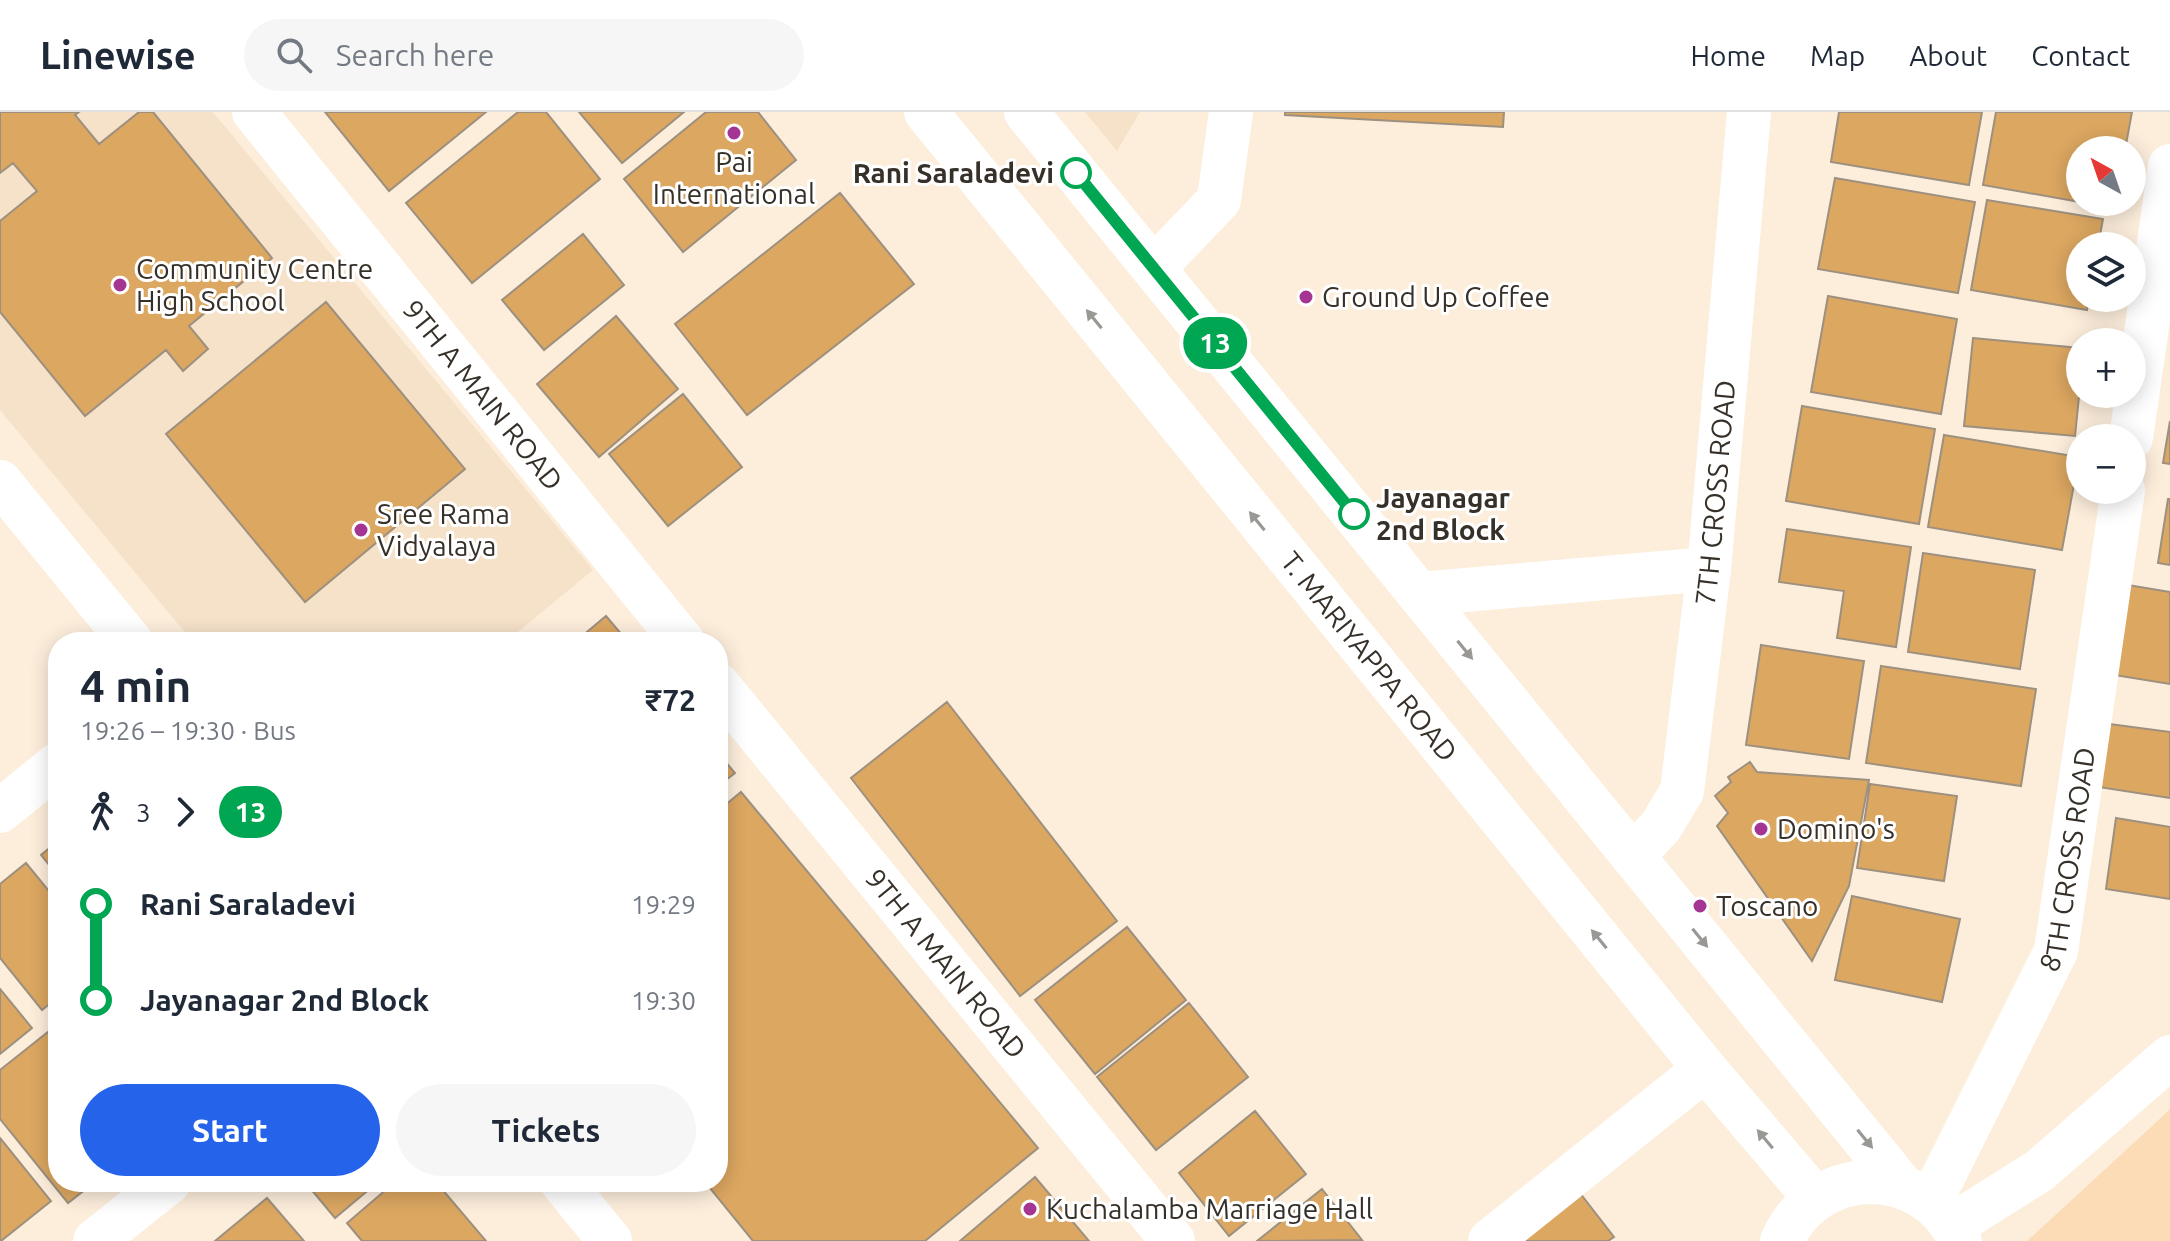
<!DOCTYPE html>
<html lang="en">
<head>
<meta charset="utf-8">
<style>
	:root { --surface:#fff; --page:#f6f6f7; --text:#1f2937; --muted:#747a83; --line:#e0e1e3; --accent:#2563eb }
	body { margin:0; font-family:Ubuntu,sans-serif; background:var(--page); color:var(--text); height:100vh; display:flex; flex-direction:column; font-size:30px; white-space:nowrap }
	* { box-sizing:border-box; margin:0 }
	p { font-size:26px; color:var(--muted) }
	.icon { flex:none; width:44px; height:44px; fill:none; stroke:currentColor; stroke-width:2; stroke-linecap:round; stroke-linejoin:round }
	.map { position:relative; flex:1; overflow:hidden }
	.panel { position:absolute; left:48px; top:520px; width:680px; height:560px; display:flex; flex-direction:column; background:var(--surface); border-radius:32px; box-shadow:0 4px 20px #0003 }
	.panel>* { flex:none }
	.badge { padding:0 16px; border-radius:26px; font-size:28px; line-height:52px }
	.needle { width:52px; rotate:320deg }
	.fabs { position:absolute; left:2066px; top:24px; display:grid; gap:16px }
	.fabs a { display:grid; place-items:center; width:80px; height:80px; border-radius:50%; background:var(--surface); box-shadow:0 4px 20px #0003; font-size:40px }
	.map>.badge { position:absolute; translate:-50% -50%; box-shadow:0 0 0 4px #fff }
	.legs { display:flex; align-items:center; gap:12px; height:88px; padding:0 32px; font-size:26px }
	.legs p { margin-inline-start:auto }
	.head { display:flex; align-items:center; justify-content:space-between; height:136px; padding:0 32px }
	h1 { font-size:44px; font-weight:700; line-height:60px }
	.primary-button { display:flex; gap:16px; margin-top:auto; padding:16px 32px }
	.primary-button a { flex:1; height:92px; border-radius:48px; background:var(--accent); color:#fff; font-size:32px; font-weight:700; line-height:92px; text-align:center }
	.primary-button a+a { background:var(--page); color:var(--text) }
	ul { padding:0 32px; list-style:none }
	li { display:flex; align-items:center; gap:28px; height:96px; font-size:30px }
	li i { display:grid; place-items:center; width:12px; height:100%; margin:0 10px; background:currentColor }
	li i::after { content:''; width:20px; height:20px; margin:-10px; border:6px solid; border-radius:50%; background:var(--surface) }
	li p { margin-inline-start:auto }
	li:first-child i { background:linear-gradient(#0000 50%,currentColor 0) }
	li:last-child i { background:linear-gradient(currentColor 50%,#0000 0) }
	header { display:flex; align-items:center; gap:48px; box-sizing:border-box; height:112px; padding:0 40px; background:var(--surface); border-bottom:2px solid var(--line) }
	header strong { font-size:38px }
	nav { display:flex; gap:44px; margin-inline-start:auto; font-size:28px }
	.search { width:560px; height:72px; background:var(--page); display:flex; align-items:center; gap:20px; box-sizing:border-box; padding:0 28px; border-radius:44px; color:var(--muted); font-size:30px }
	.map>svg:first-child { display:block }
	.built { fill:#f6e2c9 }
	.green { fill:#fbdcb7 }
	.building { fill:#dca761; stroke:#9e907f; stroke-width:2 }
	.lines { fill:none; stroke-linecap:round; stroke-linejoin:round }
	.minor { stroke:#fff; stroke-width:44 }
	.major { stroke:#fff; stroke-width:44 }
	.oneway { fill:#9a9894 }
	.line-1-casing { stroke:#fff; stroke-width:18 }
	.line-1 { stroke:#00a651; stroke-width:12 }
	.poi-dot { fill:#a53592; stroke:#fff; stroke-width:3 }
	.stop-1-dot { fill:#fff; stroke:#00a651; stroke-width:4 }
	.labels { text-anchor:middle; stroke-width:6; stroke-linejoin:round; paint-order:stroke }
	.poi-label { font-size:28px; fill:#363029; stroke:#fff; text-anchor:start }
	.stop-label { font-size:28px; font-weight:bold; fill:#363029; stroke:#fff; text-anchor:end }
	.street-label { font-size:28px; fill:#363029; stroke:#fff }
</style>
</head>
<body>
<header>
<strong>Linewise</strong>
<div class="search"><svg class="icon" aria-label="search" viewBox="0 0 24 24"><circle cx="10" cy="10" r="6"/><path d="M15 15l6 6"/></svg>Search here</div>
<nav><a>Home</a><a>Map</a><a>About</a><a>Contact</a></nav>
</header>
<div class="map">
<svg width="2170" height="1129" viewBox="0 0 2170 1129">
	<rect width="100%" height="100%" fill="#fdeedc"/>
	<path class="built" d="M0,0H213L593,458L506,530H193L0,298Z
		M1085,0H1140L1117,39Z"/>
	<path class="green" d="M2170,997V1129H2027L2151,1015Z"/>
	<path class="building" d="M0,0H79L75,3L99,32L139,0H153L272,146L189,214L208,237L183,259L166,238L85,304L0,200V109L37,79L13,51L0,61Z
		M325,0H486L389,79Z
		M518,0H546L600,67L472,171L406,91Z
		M579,0H684L622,51Z
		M706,0H758L796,48L683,140L624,67Z
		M1285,0H1504L1503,15L1285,3Z
		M1839,0H1982L1969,73L1831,50Z
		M1996,0H2132L2125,38H2080V90L1983,73Z
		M1835,66L1975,90L1958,181L1818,157Z
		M840,81L914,172L747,303L675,212Z
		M1987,88L2103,107L2098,134H2080V186H2089L2087,198L1971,178Z
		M583,122L624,173L544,238L502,188Z
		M1828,184L1957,207L1941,302L1811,280Z
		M326,190L465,357L305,490L166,322Z
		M616,204L678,277L599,345L537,272Z
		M1973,226L2080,236V275L2075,324L1964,314Z
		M683,282L742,355L668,414L609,342Z
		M1802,294L1935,317L1919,412L1786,389Z
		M2170,309V352L2163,351Z
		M1944,323L2079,345L2062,438L1928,415Z
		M2168,387H2170V453L2158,451Z
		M1787,417L1911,435L1896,535L1837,526L1844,479L1779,470Z
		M1923,441L2035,458L2020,557L1908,540Z
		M2116,471L2170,480V572L2102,561Z
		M606,504L628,530H575Z
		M1761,533L1864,549L1849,647L1746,633Z
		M1881,554L2036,577L2021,674L1866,651Z
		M947,590L1117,809L1020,884L851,666Z
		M2102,611L2170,620V686L2092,674Z
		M718,641L735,661L718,674Z
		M1750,650L1757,660L1869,668L1849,774L1812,849L1717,714L1728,701L1715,684L1731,670L1728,665Z
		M1870,672L1957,684L1944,769L1857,756Z
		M741,680L1038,1036L925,1129H753L705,1070H718V699Z
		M2116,706L2170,715V787L2106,777Z
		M58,729V764L41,743Z
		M26,751L58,790V885L42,898L0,846V772Z
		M1852,784L1960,807L1942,890L1835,868Z
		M1127,815L1186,888L1095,962L1035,888Z
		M0,877L32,916L0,942Z
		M1189,891L1248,965L1156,1038L1097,965Z
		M48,920L58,932V1070H95L68,1091L0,1007V958Z
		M1255,999L1306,1062L1229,1124L1179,1061Z
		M0,1026L51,1089L1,1129H0Z
		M1035,1065L1089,1129H960Z
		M305,1070H378L335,1106Z
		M395,1070H436L486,1129H362L347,1111Z
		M1573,1072L1614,1125L1608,1129H1504Z
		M1322,1077L1362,1128L1257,1129Z
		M267,1086L304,1129H215Z"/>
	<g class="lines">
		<g class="minor">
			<path id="s1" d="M254,0L683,530"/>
			<path d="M1154,156L1219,88L1231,0"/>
			<path d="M2131,326L2170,54"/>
			<path d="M0,370L131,530"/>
			<path d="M1419,482L1709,457"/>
			<path id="s2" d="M718,573L1173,1129"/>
			<path d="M0,699L58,652"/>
			<path id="s3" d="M1633,744L1661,714L1682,679L1709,457L1749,0"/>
			<path d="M562,1070L610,1129"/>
			<path id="s4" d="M1931,1089L2056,839L2123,378"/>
			<path d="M1953,1113L2039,1059L2170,945"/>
			<path d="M95,1129L169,1070"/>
			<path d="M1490,1129L1705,957"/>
		</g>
		<g class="major">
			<path id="s5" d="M926,0L1705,957L1815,1086"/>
			<path d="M1026,0L1902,1074"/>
			<path d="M1782,1129C1817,1050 1926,1051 1960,1129"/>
		</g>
	</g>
	<defs><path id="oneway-solid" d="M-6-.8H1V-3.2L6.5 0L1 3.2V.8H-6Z" transform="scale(2)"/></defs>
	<g class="oneway">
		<use href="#oneway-solid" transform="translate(1094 207) rotate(-129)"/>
		<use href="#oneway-solid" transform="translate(1257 409) rotate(-129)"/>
		<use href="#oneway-solid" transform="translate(1465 538) rotate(51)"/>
		<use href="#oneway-solid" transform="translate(1700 826) rotate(51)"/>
		<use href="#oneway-solid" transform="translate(1599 827) rotate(-129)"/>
		<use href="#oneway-solid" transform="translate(1765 1027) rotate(-130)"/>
		<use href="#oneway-solid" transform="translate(1865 1027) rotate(51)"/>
	</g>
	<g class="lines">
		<g class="line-1-casing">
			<path id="line-1" d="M1076,61L1354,402"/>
		</g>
		<use href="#line-1" class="line-1"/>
	</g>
	<g class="poi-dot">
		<circle cx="734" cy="21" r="8"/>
		<circle cx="120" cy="173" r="8"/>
		<circle cx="1306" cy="185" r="8"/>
		<circle cx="361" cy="418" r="8"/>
		<circle cx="1761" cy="717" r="8"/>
		<circle cx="1700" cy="794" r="8"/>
		<circle cx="1030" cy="1097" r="8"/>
	</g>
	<g class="stop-1-dot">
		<circle cx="1076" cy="61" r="14"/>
		<circle cx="1354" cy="402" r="14"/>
	</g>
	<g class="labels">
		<g class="poi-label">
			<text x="734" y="60" text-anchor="middle">Pai<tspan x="734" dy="32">International</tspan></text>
			<text x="136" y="167">Community Centre<tspan x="136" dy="32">High School</tspan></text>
			<text x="1322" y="195">Ground Up Coffee</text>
			<text x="377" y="412">Sree Rama<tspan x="377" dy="32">Vidyalaya</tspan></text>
			<text x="1777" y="727">Domino's</text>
			<text x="1716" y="804">Toscano</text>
			<text x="1046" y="1107">Kuchalamba Marriage Hall</text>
		</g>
		<g class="stop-label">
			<text x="1054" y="71">Rani Saraladevi</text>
			<text x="1376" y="396" text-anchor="start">Jayanagar<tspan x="1376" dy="32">2nd Block</tspan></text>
		</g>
		<g class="street-label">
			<text dy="10" stroke="none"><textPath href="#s1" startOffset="364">9TH A MAIN ROAD</textPath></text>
			<text dy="10" stroke="none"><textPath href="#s3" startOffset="382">7TH CROSS ROAD</textPath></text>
			<text dy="10" stroke="none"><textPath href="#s5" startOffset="702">T. MARIYAPPA ROAD</textPath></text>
			<text dy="10" stroke="none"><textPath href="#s4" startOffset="372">8TH CROSS ROAD</textPath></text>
			<text dy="10" stroke="none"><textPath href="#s2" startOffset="360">9TH A MAIN ROAD</textPath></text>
		</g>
	</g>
</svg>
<div class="fabs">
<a><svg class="needle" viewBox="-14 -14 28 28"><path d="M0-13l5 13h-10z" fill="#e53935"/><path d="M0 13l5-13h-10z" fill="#747a83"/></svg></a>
<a><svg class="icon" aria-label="layers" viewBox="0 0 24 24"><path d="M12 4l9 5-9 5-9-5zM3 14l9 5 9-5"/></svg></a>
<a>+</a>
<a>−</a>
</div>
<b class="badge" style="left:1215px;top:231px;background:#00a651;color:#fff">13</b>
<section class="panel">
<div class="head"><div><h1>4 min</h1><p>19:26 – 19:30 · Bus</p></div><b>₹72</b></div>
<div class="legs"><svg class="icon" aria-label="walk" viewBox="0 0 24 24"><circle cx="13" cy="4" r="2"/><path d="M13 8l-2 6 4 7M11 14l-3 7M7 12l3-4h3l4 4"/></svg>3<svg class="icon" aria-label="forward" viewBox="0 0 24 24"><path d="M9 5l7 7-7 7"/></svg><b class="badge" style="background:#00a651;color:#fff">13</b></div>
<ul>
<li><i style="color:#00a651"></i><b>Rani Saraladevi</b><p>19:29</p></li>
<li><i style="color:#00a651"></i><b>Jayanagar 2nd Block</b><p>19:30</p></li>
</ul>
<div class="primary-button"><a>Start</a><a>Tickets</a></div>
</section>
</div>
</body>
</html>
